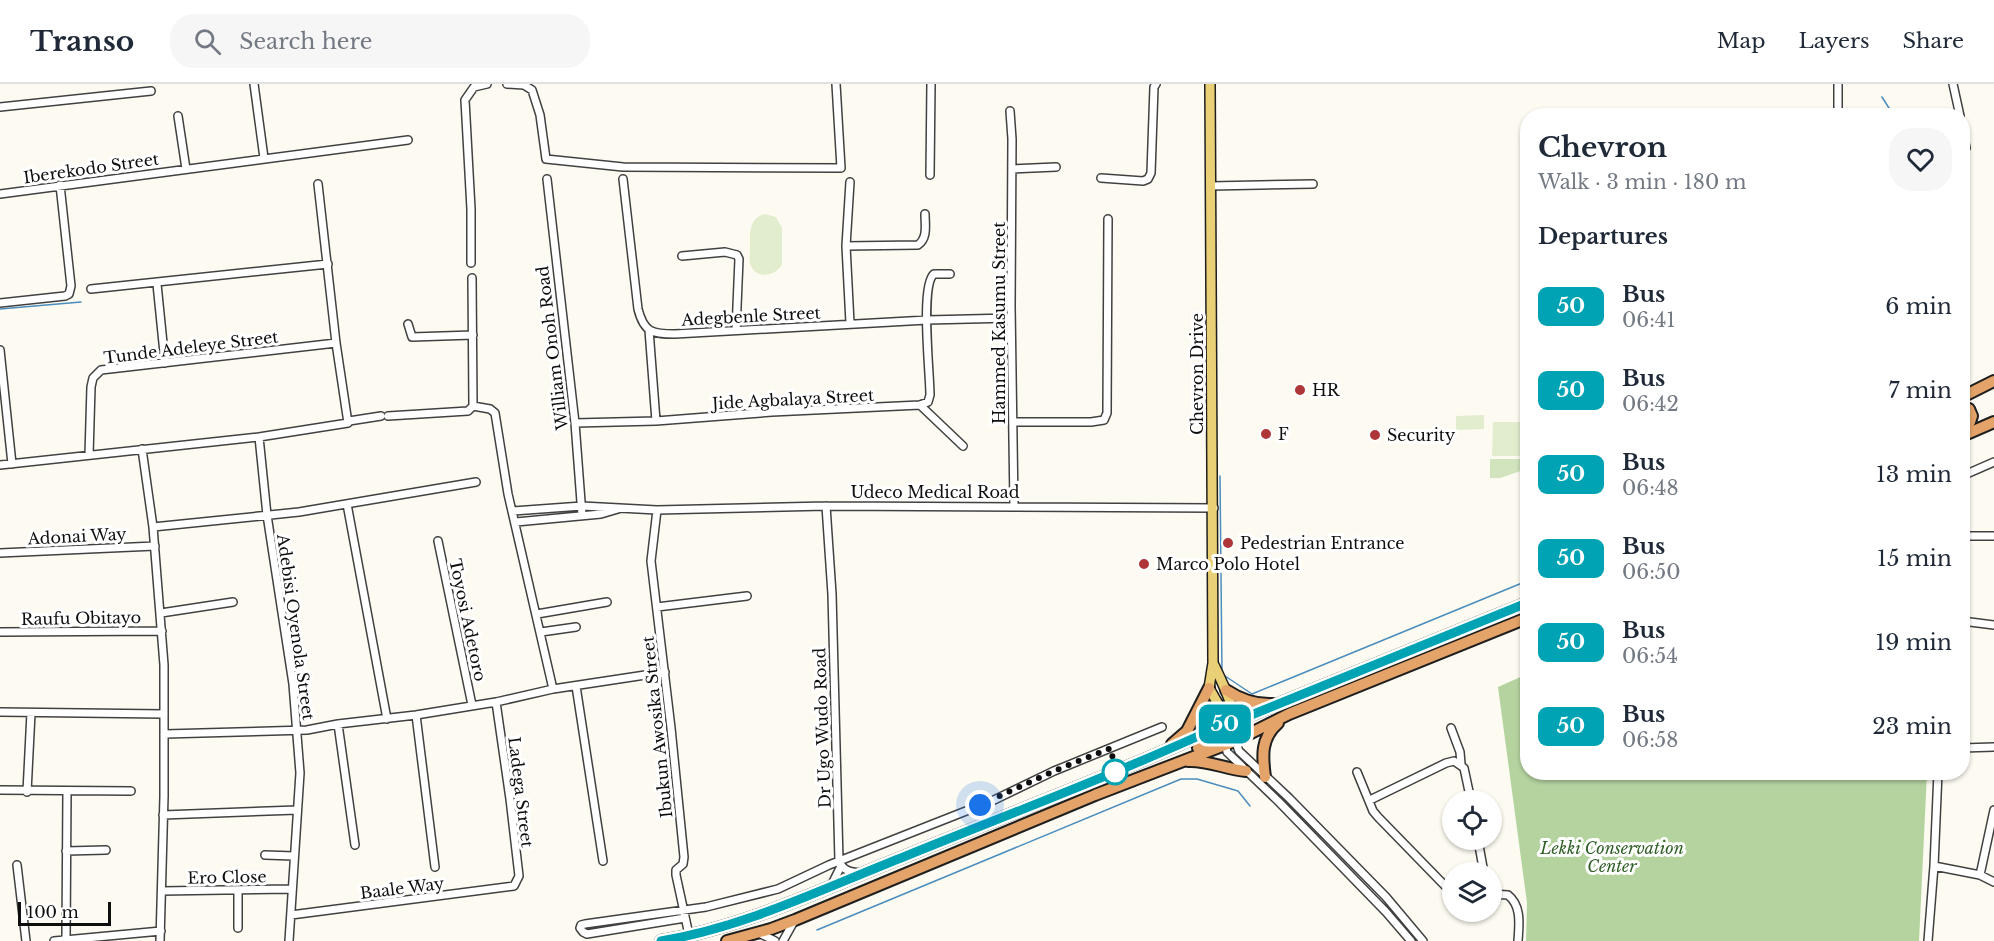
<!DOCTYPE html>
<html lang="en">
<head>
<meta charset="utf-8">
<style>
	:root { --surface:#fff; --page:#f6f6f7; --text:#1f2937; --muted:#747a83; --line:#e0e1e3 }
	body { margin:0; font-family:"Libre Baskerville",serif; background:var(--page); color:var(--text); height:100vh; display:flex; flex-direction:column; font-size:22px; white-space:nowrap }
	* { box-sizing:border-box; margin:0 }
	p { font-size:20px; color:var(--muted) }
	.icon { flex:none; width:33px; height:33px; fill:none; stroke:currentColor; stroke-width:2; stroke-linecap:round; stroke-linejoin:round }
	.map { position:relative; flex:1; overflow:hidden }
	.sheet { position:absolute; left:1520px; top:24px; width:450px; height:672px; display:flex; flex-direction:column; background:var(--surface); border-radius:24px; box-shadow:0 2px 4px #0004 }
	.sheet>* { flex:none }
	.badge { padding:0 12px; border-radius:9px; font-size:21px; line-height:39px }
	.controls { position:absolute; left:1442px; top:706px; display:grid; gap:12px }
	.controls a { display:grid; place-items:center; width:60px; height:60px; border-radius:50%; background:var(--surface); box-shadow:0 2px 4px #0004; font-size:30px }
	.scale { position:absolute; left:18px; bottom:15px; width:93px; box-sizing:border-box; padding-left:6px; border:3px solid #0e0e0e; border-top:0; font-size:16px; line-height:21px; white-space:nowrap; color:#0e0e0e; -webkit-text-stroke:4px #fff; paint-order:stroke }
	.you { position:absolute; width:30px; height:30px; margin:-15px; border:4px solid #fff; border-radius:50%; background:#1a73e8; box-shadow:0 0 0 9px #1a73e833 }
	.map>.badge { position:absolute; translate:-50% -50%; box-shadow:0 0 0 3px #fff }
	h2 { padding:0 18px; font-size:22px; line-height:54px }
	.round { display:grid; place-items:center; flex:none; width:63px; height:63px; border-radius:24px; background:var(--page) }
	.head { display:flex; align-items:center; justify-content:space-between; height:102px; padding:0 18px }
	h1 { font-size:28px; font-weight:700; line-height:45px }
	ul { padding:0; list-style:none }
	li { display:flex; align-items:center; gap:18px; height:84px; padding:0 18px }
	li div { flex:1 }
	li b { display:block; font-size:22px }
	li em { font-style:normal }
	li .badge { min-width:66px; font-weight:700; text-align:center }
	header { display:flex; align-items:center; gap:36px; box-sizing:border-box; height:84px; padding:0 30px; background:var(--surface); border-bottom:2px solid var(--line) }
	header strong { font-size:28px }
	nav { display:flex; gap:33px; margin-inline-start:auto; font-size:21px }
	.search { width:420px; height:54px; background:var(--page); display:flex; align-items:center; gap:15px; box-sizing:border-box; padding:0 21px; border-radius:24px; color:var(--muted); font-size:22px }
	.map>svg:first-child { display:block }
	.green { fill:#d1e4be }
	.forest { fill:#b5d39f }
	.pitch { fill:#e2edce }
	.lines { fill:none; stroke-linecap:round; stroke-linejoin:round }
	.stream { stroke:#4a8dbe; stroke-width:1.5 }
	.minor-casing { stroke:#414141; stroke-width:10 }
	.major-casing { stroke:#1f1f1f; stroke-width:12 }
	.highway-casing { stroke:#1f1f1f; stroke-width:14 }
	.minor { stroke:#fff; stroke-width:7 }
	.major { stroke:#e9cf75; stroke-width:9 }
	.highway { stroke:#e4a368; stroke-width:10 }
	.line-casing { stroke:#fff; stroke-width:14 }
	.line { stroke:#00a3b4; stroke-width:9 }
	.walk { stroke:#0e0e0e; stroke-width:6; stroke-dasharray:0 10.8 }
	.poi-dot { fill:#ae3639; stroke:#fff; stroke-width:2 }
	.stop-dot { fill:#fff; stroke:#00a3b4; stroke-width:3 }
	.labels { text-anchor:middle; stroke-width:6; stroke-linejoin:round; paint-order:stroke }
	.street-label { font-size:16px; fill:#0e0e0e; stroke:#fff }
	.poi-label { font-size:16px; fill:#0e0e0e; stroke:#fff; text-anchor:start }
	.park-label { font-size:16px; font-style:italic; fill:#305f26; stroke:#fff }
</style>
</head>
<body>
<header>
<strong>Transo</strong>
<div class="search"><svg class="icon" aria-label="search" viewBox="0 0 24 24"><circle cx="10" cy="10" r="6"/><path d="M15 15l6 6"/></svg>Search here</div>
<nav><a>Map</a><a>Layers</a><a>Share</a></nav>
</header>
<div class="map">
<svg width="1994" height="857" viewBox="0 0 1994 857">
	<rect width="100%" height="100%" fill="#fdfbf1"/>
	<path class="green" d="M1490,375H1527V385L1500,394H1490Z"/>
	<path class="forest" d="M1527,590V688L1927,689L1919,857H1526L1527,819L1498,603Z"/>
	<path class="pitch" d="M765,130L776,133L782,144V180C776,193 754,196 750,179C749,175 750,169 750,165C750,150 748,134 765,130Z
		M1484,331V345L1456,346V332Z
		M1493,338H1527V372H1492Z"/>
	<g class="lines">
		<path class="stream" d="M1882,13L1894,32
			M0,225L81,218
			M1220,392L1222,590L1252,610L1527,497
			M817,846L1181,695H1197L1238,707L1250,722"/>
		<g class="minor-casing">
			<path id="minor" d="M254,0L264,74
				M507,0L524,1L532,6L540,31L546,75L623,83L841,84L836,0
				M1838,0V32
				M1953,0L1960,32
				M0,23L151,7
				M1010,27L1012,55L1011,222L1014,422
				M178,32L186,85
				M1962,44L1966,64H1962
				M1012,85L1056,83
				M930,91L931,0
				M1101,94L1143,97L1148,95L1151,89L1154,3L1156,0
				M547,95L575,339L582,431
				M623,95L638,225C644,249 653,250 675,250L927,236L1011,234
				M850,98L846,162L850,239
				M1211,102L1313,100
				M0,110L408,56
				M846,162L918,161C928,154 925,141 925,130
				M682,172L725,168L737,171L739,175L736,246
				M471,179V125L465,16L474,3L487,0
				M472,194L473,322
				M157,200L165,279
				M91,205L328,180
				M0,219L65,212L69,210L71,202L60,101
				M408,240L412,253L473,251
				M649,246L656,337
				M0,266L12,380
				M920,321L963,362
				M473,322L490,325L495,329L508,410L553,605
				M388,332L468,327L473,322
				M349,337L381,332
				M1013,338H1091L1104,336L1107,329L1108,135
				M575,339L656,337L772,328L920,321L928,318L930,311C930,289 920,201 934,190H950
				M259,353L267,431L293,600L300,689L289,857
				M142,365L153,443L164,581V712L160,857
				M89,371L91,303L93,294L101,286L336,259
				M0,381L259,353L348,339L336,259L318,100
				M1962,392L1994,378
				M347,420L387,635
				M826,422L832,510L839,777C843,787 851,788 860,789
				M657,426L651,477L671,644L684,773L683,780L676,786V791L689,851
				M513,427L582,422L657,426L826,422L1214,424
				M516,438L601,430L618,425
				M153,443L299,428L476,398
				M1962,452H1994
				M438,457L472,621
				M0,469L155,462
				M657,523L747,512
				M161,529L233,518
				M537,530L607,518
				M1962,537L1994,541
				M0,548L162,547
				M541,548L576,543
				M576,602L603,777
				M0,628L164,630
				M416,631L435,783
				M338,640L355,761
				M1451,644L1460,668L1461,680
				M165,650L307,646L338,640L416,631L496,618L553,605L665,588
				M1235,657L1239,667L1289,714L1386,813L1423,857
				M1225,660L1227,668L1279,718L1386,828L1411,857
				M1962,664L1994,663
				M1357,688L1373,727L1378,733L1452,809
				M0,706L131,707
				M27,708L31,629
				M1370,716L1446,679L1454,677L1464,684L1471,717
				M163,731L297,726
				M1478,756L1484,789
				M66,767L106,766
				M265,771L294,772
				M17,781L26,857
				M1934,782L1980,791L1994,798
				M1980,791L1994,726
				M831,802L841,782
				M162,807L292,805
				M238,807V844
				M1491,810L1508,811C1522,822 1519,841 1518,857
				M291,831L514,802L519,792L510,715L496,618
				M685,834L587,850L583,848L580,844L581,841L585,840L706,823L778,805L829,781L994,716L1054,687L1162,643
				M759,849L775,857
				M66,855L67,707
				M54,857L161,847
				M783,857L793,839
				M1928,857L1934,782L1938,688"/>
		</g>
		<g class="major-casing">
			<path id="major" d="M1210,0L1213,579L1209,604L1221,625L1225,644
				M1213,579C1225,604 1238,629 1235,657"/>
		</g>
		<g class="highway-casing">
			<path id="highway" d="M1962,313L1994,297
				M1962,323L1969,325L1972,332L1970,338L1962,344
				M1962,352L1994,338
				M1226,606C1241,616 1255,621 1273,620
				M1172,660L1187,647L1209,604
				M1198,664L1225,648L1234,639
				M1188,677C1207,676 1226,685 1246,687
				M1265,693C1262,671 1261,654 1278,639
				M661,857C745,843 822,805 901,774C1009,730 1119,689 1225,640L1234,638L1527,519
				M727,857L771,845L795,836L1095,711L1235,657L1289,630L1527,534"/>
		</g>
		<use href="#minor" class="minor"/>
		<use href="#major" class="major"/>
		<use href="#highway" class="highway"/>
	</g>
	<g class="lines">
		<g class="line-casing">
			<path id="line" d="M661,857C745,843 822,805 901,774C1009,730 1119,689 1225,640L1234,638L1527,519"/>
		</g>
		<use href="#line" class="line"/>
		<path class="walk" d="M980,721L1054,687L1111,664L1115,688"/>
	</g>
	<g class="poi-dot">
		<circle cx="1300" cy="306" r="6"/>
		<circle cx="1266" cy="350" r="6"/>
		<circle cx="1375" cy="351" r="6"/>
		<circle cx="1228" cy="459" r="6"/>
		<circle cx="1144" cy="480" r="6"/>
	</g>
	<circle class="stop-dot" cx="1115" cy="688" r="12"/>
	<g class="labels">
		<g class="street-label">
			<text transform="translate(91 84) rotate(-8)" y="6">Iberekodo Street</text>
			<text transform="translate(751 232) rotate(-3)" y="6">Adegbenle Street</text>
			<text transform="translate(999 239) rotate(-90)" y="6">Hammed Kasumu Street</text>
			<text transform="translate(191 263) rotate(-7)" y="6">Tunde Adeleye Street</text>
			<text transform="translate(552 264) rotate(-97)" y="6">William Onoh Road</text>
			<text transform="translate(1197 290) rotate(-90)" y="6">Chevron Drive</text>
			<text transform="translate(793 315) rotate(-3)" y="6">Jide Agbalaya Street</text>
			<text x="935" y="414">Udeco Medical Road</text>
			<text transform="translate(77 452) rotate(-3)" y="6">Adonai Way</text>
			<text transform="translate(81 534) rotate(-1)" y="6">Raufu Obitayo</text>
			<text transform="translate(468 536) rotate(78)" y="6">Toyosi Adetoro</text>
			<text transform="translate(296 543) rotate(82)" y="6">Adebisi Oyenola Street</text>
			<text transform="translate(657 643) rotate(-96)" y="6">Ibukun Awosika Street</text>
			<text transform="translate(822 644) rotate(-92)" y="6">Dr Ugo Wudo Road</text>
			<text transform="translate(521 708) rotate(83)" y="6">Ladega Street</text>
			<text transform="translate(227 793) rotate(-1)" y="6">Ero Close</text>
			<text transform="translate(402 804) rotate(-7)" y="6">Baale Way</text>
		</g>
		<g class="poi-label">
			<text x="1312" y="312">HR</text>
			<text x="1278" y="356">F</text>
			<text x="1387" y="357">Security</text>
			<text x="1240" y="465">Pedestrian Entrance</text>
			<text x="1156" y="486">Marco Polo Hotel</text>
		</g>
		<g class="park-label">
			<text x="1612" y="770">Lekki Conservation<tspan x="1612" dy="18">Center</tspan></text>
		</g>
	</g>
</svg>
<div class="controls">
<a><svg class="icon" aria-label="locate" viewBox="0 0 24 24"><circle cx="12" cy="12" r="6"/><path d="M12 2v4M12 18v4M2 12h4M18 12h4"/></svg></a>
<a><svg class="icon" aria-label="layers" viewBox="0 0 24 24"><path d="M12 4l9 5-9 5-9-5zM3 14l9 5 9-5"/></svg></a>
</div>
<div class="scale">100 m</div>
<div class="you" style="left:980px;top:721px"></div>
<b class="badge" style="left:1225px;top:640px;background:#00a3b4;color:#fff">50</b>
<section class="sheet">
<div class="head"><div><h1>Chevron</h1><p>Walk · 3 min · 180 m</p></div><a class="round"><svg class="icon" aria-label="heart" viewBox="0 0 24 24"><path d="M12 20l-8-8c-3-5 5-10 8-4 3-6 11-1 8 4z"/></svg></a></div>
<h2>Departures</h2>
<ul>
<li><span class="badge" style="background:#00a3b4;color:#fff">50</span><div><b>Bus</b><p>06:41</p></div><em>6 min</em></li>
<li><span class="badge" style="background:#00a3b4;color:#fff">50</span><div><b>Bus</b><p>06:42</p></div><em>7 min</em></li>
<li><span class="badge" style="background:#00a3b4;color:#fff">50</span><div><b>Bus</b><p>06:48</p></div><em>13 min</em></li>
<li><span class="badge" style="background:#00a3b4;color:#fff">50</span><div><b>Bus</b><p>06:50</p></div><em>15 min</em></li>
<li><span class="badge" style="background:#00a3b4;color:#fff">50</span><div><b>Bus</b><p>06:54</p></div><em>19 min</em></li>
<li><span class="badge" style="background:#00a3b4;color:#fff">50</span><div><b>Bus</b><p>06:58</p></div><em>23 min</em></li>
</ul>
</section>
</div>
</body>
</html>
